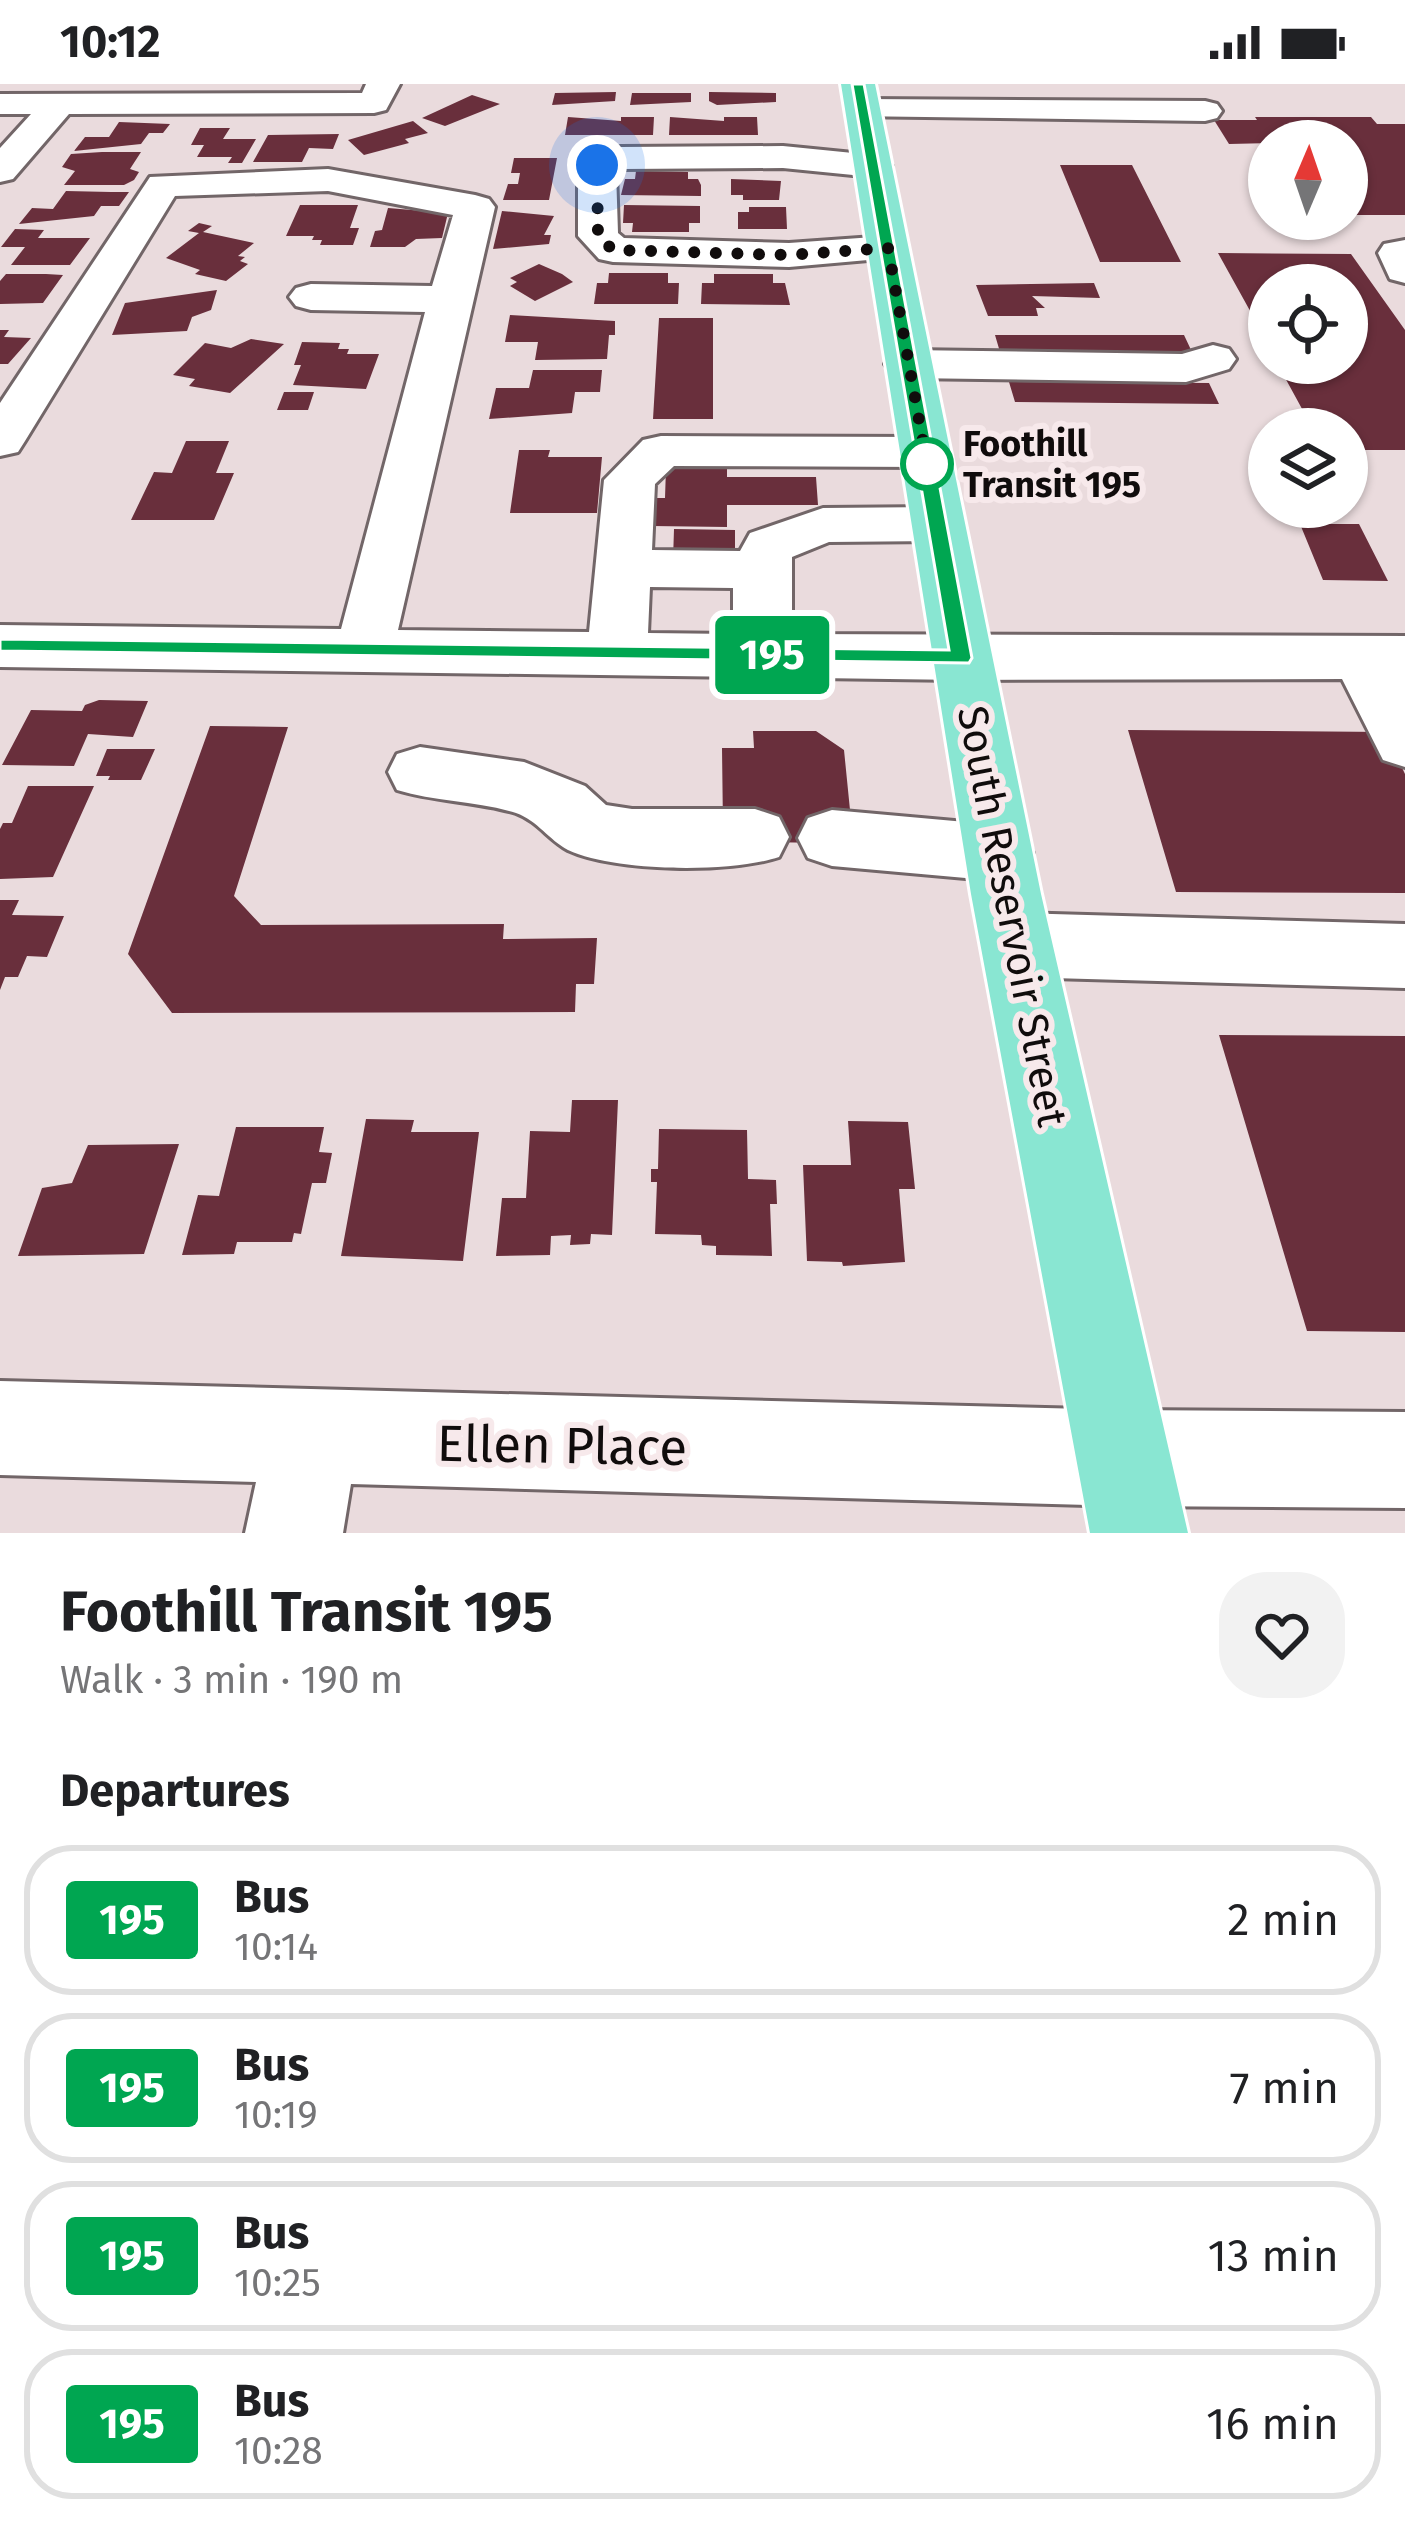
<!DOCTYPE html>
<html lang="en">
<head>
<meta charset="utf-8">
<style>
	:root { --surface:#fff; --page:#f2f2f2; --text:#202124; --muted:#757577; --line:#e0e0e0 }
	body { margin:0; font-family:"Fira Sans",sans-serif; background:var(--page); color:var(--text); height:100vh; display:flex; flex-direction:column; font-size:45px; white-space:nowrap }
	* { box-sizing:border-box; margin:0 }
	p { font-size:39px; color:var(--muted) }
	.icon { flex:none; width:66px; height:66px; fill:none; stroke:currentColor; stroke-width:2; stroke-linecap:round; stroke-linejoin:round }
	.map { position:relative; height:1449px; overflow:hidden }
	.sheet { display:flex; flex-direction:column; background:var(--surface); flex:1 }
	.sheet>* { flex:none }
	.badge { padding:0 24px; border-radius:9px; font-size:42px; line-height:78px }
	.needle { width:78px; rotate:2deg }
	.tools { position:absolute; left:1248px; top:36px; display:grid; gap:24px }
	.tools a { display:grid; place-items:center; width:120px; height:120px; border-radius:50%; background:var(--surface); box-shadow:0 3px 9px #0004; font-size:60px }
	.you { position:absolute; width:60px; height:60px; margin:-30px; border:9px solid #fff; border-radius:50%; background:#1a73e8; box-shadow:0 0 0 18px #1a73e833 }
	.map>.badge { position:absolute; translate:-50% -50%; box-shadow:0 0 0 6px #fff }
	h2 { padding:0 60px; font-size:45px; line-height:108px }
	.round { display:grid; place-items:center; flex:none; width:126px; height:126px; border-radius:48px; background:var(--page) }
	.overview { display:flex; align-items:center; justify-content:space-between; height:204px; padding:0 60px }
	h1 { font-size:57px; font-weight:700; line-height:90px }
	ul { padding:0; list-style:none }
	li { display:flex; align-items:center; gap:36px; height:150px; margin:0 24px 18px; padding:0 36px; border:6px solid var(--line); border-radius:48px }
	li div { flex:1 }
	li b { display:block; font-size:45px }
	li em { font-style:normal }
	li .badge { min-width:132px; font-weight:700; text-align:center }
	.status { display:flex; justify-content:space-between; align-items:center; height:84px; padding:0 60px; background:var(--surface); direction:ltr }
	.status svg { height:33px; fill:currentColor }
	.map>svg:first-child { display:block }
	.building { fill:#692f3c }
	.lines { fill:none; stroke-linecap:round; stroke-linejoin:round }
	.minor-casing { stroke:#726668; stroke-width:6 }
	.major-casing { stroke:#fff; stroke-width:6 }
	.minor { fill:#fff; fill-rule:evenodd }
	.major { fill:#89e6d2; fill-rule:evenodd }
	.line { fill:#00a651; stroke:#fff; stroke-width:3 }
	.walk { stroke:#100c0c; stroke-width:12; stroke-dasharray:0 21.6 }
	.stop-dot { fill:#fff; stroke:#00a651; stroke-width:6 }
	.labels { text-anchor:middle; stroke-width:12; stroke-linejoin:round; paint-order:stroke }
	.far-stop-label { font-size:36px; font-weight:bold; fill:#100c0c; stroke:#f7e9eb; text-anchor:start }
	.street-label { font-size:42px; fill:#100c0c; stroke:#f7e9eb }
	.near-street-label { font-size:51px; fill:#100c0c; stroke:#f7e9eb }
</style>
</head>
<body>
<div class="status"><b>10:12</b><svg viewBox="0 0 49 12"><path d="M0 12V9h3v3zM5 12V6h3v6zM10 12V3h3v9zM15 12V0h3v12zM26 1h20v11H26zM47 4h2v5h-2z"/></svg></div>
<div class="map">
<svg width="1405" height="1449" viewBox="0 0 1405 1449">
	<rect width="100%" height="100%" fill="#eadbdd"/>
	<path class="building" d="M616,8L615,17L552,21L555,9Z
		M709,8L776,9V18L717,21L709,17Z
		M632,9H691V18L630,21Z
		M472,11L500,20L445,42L422,34Z
		M568,33L621,37V33H654L653,51H565Z
		M670,33L724,37V33H757L758,51H669Z
		M1255,33H1371L1377,40H1405V131H1347V57L1229,60L1214,36H1257Z
		M413,37L428,49L405,55L409,59L364,71L348,56Z
		M119,38L170,40L163,49H149L141,60L74,67L85,53H109Z
		M200,44H230L223,55H256L242,79H228L232,73H197L204,61H191Z
		M339,50L333,65L309,64L302,78H253L268,51Z
		M102,68H141L130,85L139,88L134,96L124,101H64L75,87L62,83L71,70Z
		M514,74H557L549,116H503L508,100H518L520,89H511Z
		M1060,81H1132L1181,178H1100Z
		M636,87L688,88V95H698L701,101V112L621,111L625,95H635Z
		M731,95L781,97L779,116H743V111H731Z
		M66,107L111,108H129L119,122H101L94,132L19,140L32,124L53,125Z
		M300,121H358L350,144H359L353,161H320L322,156H312L314,152H286Z
		M624,121L700,122V139H689V148H632L633,139H623Z
		M749,123H786L787,145H738V128H749Z
		M388,124L448,129L442,154L416,155L405,163H370L375,147L382,146Z
		M502,127L554,132L544,151H551L549,160L493,165Z
		M199,139L212,142L203,148L254,159L238,172L245,173L240,177L248,180L226,197L195,190L200,186L166,174L199,149L188,147Z
		M15,145L44,146L38,154H90L70,181H11L25,163H1Z
		M1218,169L1351,170L1405,246V366H1347V345H1313L1277,279H1347V201H1269V261Z
		M539,180L562,190L573,198L535,217L510,202L517,198L510,194Z
		M609,189H668V199H679L678,220H594L597,199H608Z
		M6,190H46L63,191L43,219L0,220V197Z
		M714,190H773V199H785L790,221L701,220L702,199H714Z
		M1094,199L1100,214L1032,212L1045,224H1036L1038,232H988L976,201Z
		M217,206L211,226L192,233L187,247L112,251L125,219Z
		M510,231L615,237V251H609L607,275L535,276L538,258H505Z
		M659,234H713V335H653Z
		M0,246H9L4,253L31,254L8,280H0Z
		M995,251H1184L1192,268H1000Z
		M251,255L284,260L230,309L189,302L195,295L173,291L205,259L231,264Z
		M302,258L340,259L338,265H349L347,270H379L366,305L293,301L301,281H294Z
		M533,286H602L600,308H575L572,329L489,335L496,304H529Z
		M1009,298L1209,299L1219,320L1015,318Z
		M284,308H314L308,326H277Z
		M186,357H229L216,389H234L214,436H131L154,388L172,389Z
		M519,366H550L548,373H602L597,429H510Z
		M666,384L727,385V393H816L818,421H727V443L652,442L653,414H665Z
		M1300,440H1359L1388,497L1323,496Z
		M674,445L735,446V477L673,476Z
		M99,616L148,617L133,653L88,650L74,682L2,681L31,626L82,627L85,621Z
		M210,642L288,643L234,812L261,841L504,840L503,855L597,854L594,900H576L575,928L172,929L128,870Z
		M1128,646L1385,648L1405,690V809L1176,808Z
		M753,647H816L844,666L851,736L827,759L755,758L723,744L722,664H754Z
		M107,665H155L141,696H108L110,692H96Z
		M28,702H94L53,793L0,795V745L3,739H12Z
		M0,816H19L12,831L64,832L47,873L27,872L18,893H5L0,906Z
		M1219,951L1405,952V1248L1307,1247Z
		M572,1016H618L612,1151L591,1150L590,1160L570,1161L571,1151L551,1152L550,1171L496,1172L502,1114H526L530,1047L570,1048Z
		M366,1035L414,1036L411,1048H479L463,1177L341,1172Z
		M848,1037L908,1038L915,1105H899L905,1178L843,1182L842,1178L807,1177L803,1081H851Z
		M236,1043H324L319,1068L332,1069L326,1099H312L301,1150L294,1149L292,1158H237L234,1170L182,1171L198,1111L219,1112Z
		M659,1045L747,1046L748,1095L776,1096L777,1120H770L772,1172L716,1171V1162L702,1161L701,1151L655,1150L657,1098H651V1085H658Z
		M179,1060L144,1170L18,1172L42,1104L72,1099L88,1061Z"/>
	<g class="lines">
		<g class="minor-casing">
			<path id="minor" d="M366,0H400L386,26L374,29L69,30L13,95L0,98V64L31,30H0V10L362,9Z
				M863,15L1205,17L1217,20L1222,27L1217,34L1205,37L851,32L846,25L851,18Z
				M783,62L873,71L886,74L892,82L886,90L873,93L783,84L623,85L616,87L618,149L624,154L789,159L888,152L902,155L908,164L902,173L789,183L613,178L599,175L578,152V81L584,73L621,63Z
				M328,85L475,111L489,115L495,123L398,546L589,548L604,396L643,356L661,352L925,353L943,357L950,368L943,379L925,383L674,382L655,400L652,466L740,467L750,449L823,424L937,423L956,428L964,440L956,452L937,457L829,458L792,473V550L1405,552V683L1383,676L1342,595L961,596L0,583V541L341,545L425,228L311,226L296,222L289,213L296,204L311,200L432,202L453,131L328,107L175,112L25,357L18,368L0,372V319L150,93ZM650,503L733,504V550L648,549Z
				M1405,156V199L1390,195L1378,169L1384,160Z
				M1213,261L1229,265L1236,275L1229,285L1186,298L908,294L892,290L885,280L892,270L908,266L1182,270Z
				M420,663L524,678L585,702L606,721L632,725H755L779,733L789,753L779,773C731,789 615,788 568,766C549,756 538,737 516,729C478,717 436,718 397,706L388,688L397,670Z
				M832,726L999,741L1023,749L1033,769L1023,789L999,797L832,782L808,774L798,754L808,734Z
				M1017,829L1405,840V904L1017,893L991,884L981,861L991,838Z
				M0,1297L1124,1326L1405,1328V1424L1124,1422L351,1400L343,1449H245L256,1398L0,1391Z"/>
		</g>
		<g class="major-casing">
			<path id="major" d="M841,0H875L1041,810L1188,1449H1090L971,810Z"/>
		</g>
		<use href="#minor" class="minor"/>
		<use href="#major" class="major"/>
	</g>
	<path class="line" d="M852,0H864L972,574L969,579L0,567V555L949,566Z"/>
	<g class="lines">
		<path class="walk" d="M597,81L598,152L613,166L789,171L888,164L927,380"/>
	</g>
	<circle class="stop-dot" cx="927" cy="380" r="24"/>
	<g class="labels">
		<g class="far-stop-label">
			<text x="963" y="372">Foothill<tspan x="963" dy="41">Transit 195</tspan></text>
		</g>
		<g class="street-label">
			<text transform="translate(1013 832) rotate(79)" y="15">South Reservoir Street</text>
		</g>
		<g class="near-street-label">
			<text transform="translate(562 1361) rotate(1)" y="18">Ellen Place</text>
		</g>
	</g>
</svg>
<div class="tools">
<a><svg class="needle" viewBox="-14 -14 28 28"><path d="M0-13l5 13h-10z" fill="#e53935"/><path d="M0 13l5-13h-10z" fill="#757577"/></svg></a>
<a><svg class="icon" aria-label="locate" viewBox="0 0 24 24"><circle cx="12" cy="12" r="6"/><path d="M12 2v4M12 18v4M2 12h4M18 12h4"/></svg></a>
<a><svg class="icon" aria-label="layers" viewBox="0 0 24 24"><path d="M12 4l9 5-9 5-9-5zM3 14l9 5 9-5"/></svg></a>
</div>
<div class="you" style="left:597px;top:81px"></div>
<b class="badge" style="left:772px;top:571px;background:#00a651;color:#fff">195</b>
</div>
<section class="sheet">
<div class="overview"><div><h1>Foothill Transit 195</h1><p>Walk · 3 min · 190 m</p></div><a class="round"><svg class="icon" aria-label="heart" viewBox="0 0 24 24"><path d="M12 20l-8-8c-3-5 5-10 8-4 3-6 11-1 8 4z"/></svg></a></div>
<h2>Departures</h2>
<ul>
<li><span class="badge" style="background:#00a651;color:#fff">195</span><div><b>Bus</b><p>10:14</p></div><em>2 min</em></li>
<li><span class="badge" style="background:#00a651;color:#fff">195</span><div><b>Bus</b><p>10:19</p></div><em>7 min</em></li>
<li><span class="badge" style="background:#00a651;color:#fff">195</span><div><b>Bus</b><p>10:25</p></div><em>13 min</em></li>
<li><span class="badge" style="background:#00a651;color:#fff">195</span><div><b>Bus</b><p>10:28</p></div><em>16 min</em></li>
</ul>
</section>
</body>
</html>
